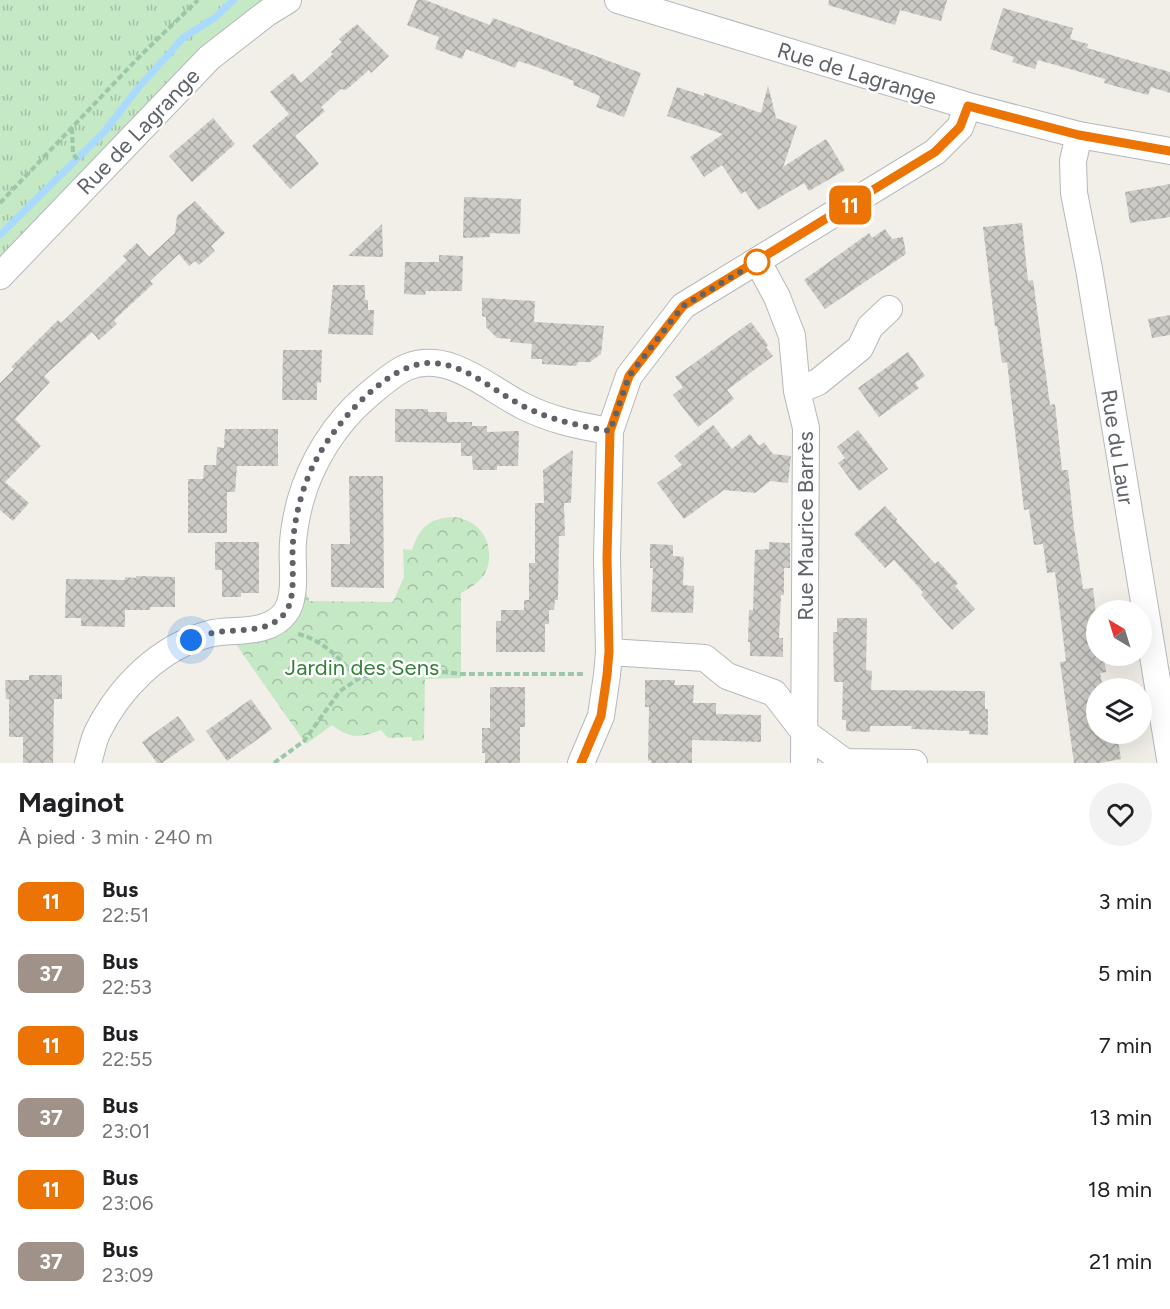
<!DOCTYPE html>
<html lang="fr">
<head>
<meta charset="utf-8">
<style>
	:root { --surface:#fff; --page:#f2f2f2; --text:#202124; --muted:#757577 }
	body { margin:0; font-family:Figtree,sans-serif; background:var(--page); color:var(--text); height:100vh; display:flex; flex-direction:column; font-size:22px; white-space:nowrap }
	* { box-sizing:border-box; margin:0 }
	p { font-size:20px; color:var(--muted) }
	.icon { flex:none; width:33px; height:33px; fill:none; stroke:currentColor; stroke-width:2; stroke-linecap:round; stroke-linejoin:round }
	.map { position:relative; height:763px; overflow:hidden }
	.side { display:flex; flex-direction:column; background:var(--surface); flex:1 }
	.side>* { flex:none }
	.badge { padding:0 12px; border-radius:9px; font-size:21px; line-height:39px }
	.needle { width:39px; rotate:322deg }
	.controls { position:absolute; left:1086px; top:600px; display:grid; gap:12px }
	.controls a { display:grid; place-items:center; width:66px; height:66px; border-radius:50%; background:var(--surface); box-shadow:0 6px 24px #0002; font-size:30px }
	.you { position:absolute; width:30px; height:30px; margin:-15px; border:4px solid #fff; border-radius:50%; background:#1a73e8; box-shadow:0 0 0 9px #1a73e833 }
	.map>.badge { position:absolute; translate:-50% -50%; box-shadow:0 0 0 3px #fff }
	.round { display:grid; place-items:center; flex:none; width:63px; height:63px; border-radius:32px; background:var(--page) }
	.overview { display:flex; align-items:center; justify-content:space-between; height:102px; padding:0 18px }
	h1 { font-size:28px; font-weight:700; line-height:45px }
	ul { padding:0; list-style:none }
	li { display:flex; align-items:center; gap:18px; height:72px; padding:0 18px }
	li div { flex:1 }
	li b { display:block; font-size:22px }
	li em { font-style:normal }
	li .badge { min-width:66px; font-weight:700; text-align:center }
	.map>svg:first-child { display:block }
	.grass { fill:url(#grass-tufts) }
	.forest { fill:url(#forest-crowns) }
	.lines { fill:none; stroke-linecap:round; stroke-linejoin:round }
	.stream { stroke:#aadaff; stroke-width:7 }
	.building { fill:url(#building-cross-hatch) }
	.minor-casing { stroke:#b5b8bc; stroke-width:28 }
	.path { stroke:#9cc7a9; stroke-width:4; stroke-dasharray:6 3; stroke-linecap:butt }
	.minor { stroke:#fff; stroke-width:26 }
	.line-casing { stroke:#fff; stroke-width:14 }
	.line { stroke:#ec7404; stroke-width:9 }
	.walk { stroke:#5f6368; stroke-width:6; stroke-dasharray:0 10.8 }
	.stop-dot { fill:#fff; stroke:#ec7404; stroke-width:3 }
	.labels { text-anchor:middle; stroke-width:5; stroke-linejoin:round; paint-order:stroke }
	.street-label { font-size:22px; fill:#5f6368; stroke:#fff }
	.park-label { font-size:22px; fill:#348238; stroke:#fff }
</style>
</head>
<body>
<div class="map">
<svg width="1170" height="763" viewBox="0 0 1170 763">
	<defs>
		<pattern id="grass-tufts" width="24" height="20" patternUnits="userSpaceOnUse" patternTransform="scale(1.5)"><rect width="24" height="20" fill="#c5e8c5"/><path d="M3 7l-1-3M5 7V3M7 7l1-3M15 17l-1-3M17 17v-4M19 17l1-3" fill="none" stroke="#a3c0a4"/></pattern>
		<pattern id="forest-crowns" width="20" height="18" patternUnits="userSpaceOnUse" patternTransform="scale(1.5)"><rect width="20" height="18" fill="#c5e8c5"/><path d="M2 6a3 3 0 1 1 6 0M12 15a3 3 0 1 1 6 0" fill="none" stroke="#a3c0a4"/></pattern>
		<pattern id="building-cross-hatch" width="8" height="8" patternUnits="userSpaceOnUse" patternTransform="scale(1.5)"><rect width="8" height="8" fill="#cccac5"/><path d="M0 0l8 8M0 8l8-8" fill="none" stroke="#a9a8a4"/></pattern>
	</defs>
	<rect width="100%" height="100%" fill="#f1efe8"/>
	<path class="grass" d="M0,0H266L0,268Z"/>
	<path class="forest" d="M455,517C463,519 471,521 477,527C490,538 493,561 484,575C478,583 470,588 461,593V678L425,679L424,740L412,741V737L388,738L381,730C360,738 350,739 332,725L306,744L233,640L304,589L310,601L393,602L404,577L403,549L412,550C420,526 430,518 455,517Z"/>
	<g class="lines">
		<path class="stream" d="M80,156L105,131L138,88L184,37L213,19L234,0
			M0,235L75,161"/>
	</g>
	<path class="building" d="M417,0H425L490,25L493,18L641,73L624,117L596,107L600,96L573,85L574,81L534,66L518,61L515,68L466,49L462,59L435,49L439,37L407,25Z
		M829,0H947L941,21L900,10L895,25L828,5Z
		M1003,8L1073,28L1070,39L1088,44L1087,48L1170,72V93L1151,87L1148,95L1104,83L1105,79L1038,60L1035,69L1012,62L1014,57L990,49Z
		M357,24L389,56L371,73L369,70L346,90L341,89L321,107L325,111L295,136L319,164L290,189L252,146L289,114L270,92L293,73L301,83L333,54L331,52L342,42L339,39Z
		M768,85L776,118L797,126L783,167L826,139L845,170L809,191L804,183L758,210L745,191L741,194L722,165L704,177L690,157L723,134L667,116L677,87L704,96V93L761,113Z
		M213,118L235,144L192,182L169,156Z
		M1170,184V217L1130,223L1125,192Z
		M464,197L521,199L520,234L490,233V237L463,238Z
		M195,201L225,233L211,246L215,251L199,265L195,261L189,266L179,254L150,281L153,284L114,320L117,324L99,340L92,332L44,376L50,382L15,419L41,446L5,482L29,503L13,521L0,510V383L14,369L11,367L58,320L61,323L127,260L123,256L137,243L149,257L175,233L177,216Z
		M1022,223L1028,281L1033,280L1050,405L1055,404L1062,470H1068L1074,528L1083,589L1093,588L1096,615L1092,616L1096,656H1104L1106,672L1100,673L1103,688H1096V734H1117L1121,759L1100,763H1074L1060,662L1066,661L1055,572L1047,573L1043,544L1034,545L1029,509L1024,510L1007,362L1002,363L997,326H995L983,227Z
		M382,224L383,257L348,256Z
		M885,229L892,239L903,237L906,254L825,309L804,280L869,233L872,238Z
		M439,255L463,256L462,291H426L425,295L404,294L405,262H439Z
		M333,285H365V300H368V310H374L373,335L328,334Z
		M482,298L535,301L534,322L604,326L601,354L590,362H578L576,366L542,364V359H531L532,344L510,342L511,339L497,338L486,327V317L482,316Z
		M1170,315V335L1152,338L1148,319Z
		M751,322L768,345L766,347L773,356L727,390L734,399L698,427L673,395L683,387L675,377Z
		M283,350H322L321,383L317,382V400H282Z
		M908,352L925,376L915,383L919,388L879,417L858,388Z
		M395,409H428V412H447V422H472V426H487V432L519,431L518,466H497V470H473L472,456H461V443L395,442Z
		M713,425L732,449L750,434L759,446L764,442L773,454L791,456L788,483L770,481L755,493L724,490L684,519L657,483L682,465L674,456Z
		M225,429H278V466H237L235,492H227V533H188V479H203L204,465H216L217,447L224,448Z
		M858,430L888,469L859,491L838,463L845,458L837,447Z
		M573,450L571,503H564L565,536H559L558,600H555L554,610H549V624H545V652H496V621H501V610H524V600H529V563H535V503H544L543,470Z
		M349,476H383L384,588L331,587V544H350Z
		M885,506L897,519L896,521L935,564L938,561L958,583L955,586L975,609L952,630L921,595L923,592L894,560L885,568L854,534Z
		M215,542H259V593H241V597H222V570H215Z
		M769,542L790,543V568H784V595H781L779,638H783V657L750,656V642H748L749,610H753L755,550L769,549Z
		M650,544L673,545V556L684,557L683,585L694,586L693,613L651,612L653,568H650Z
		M136,576L175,577V607H150V610H125V627L81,626V618H65L66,579L125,580V577L136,578Z
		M837,618H867L866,670L872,671L871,690L985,691V709H988V735L969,734V731L911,729L912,726H870V732L846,731V720H842L843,682H834L833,632H837Z
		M29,675H62V699H54L53,763H23V737H9V699H6L5,680H29Z
		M645,680H675L674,685H694L693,703H716V714L761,715V742L692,740V763H651V760L648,761L649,707H645Z
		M490,687H525V727H520V763H485V753H482V728H490Z
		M251,699L272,729L227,761L206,731Z
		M178,716L195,740L162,763H157L142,742Z"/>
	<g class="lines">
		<g class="minor-casing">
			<path id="minor" d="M618,0L968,106L1079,135L1170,151
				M1079,135L1073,161L1074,193L1089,269L1170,759
				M758,262L777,297L792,336L797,391L806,428L804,763
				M0,276L209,58L267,13L288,0
				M797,391L818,382L860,348L870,327L889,309
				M609,652L705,658L727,676L774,693L804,732L845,762L914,763
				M88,763C91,753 93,742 97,733C119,688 159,647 209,634C233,628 268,636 285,613C298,597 291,561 293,542C294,529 297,514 300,502C311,462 335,423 367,396C379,386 393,373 407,367C449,350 489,389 523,406C551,420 579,426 610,431
				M581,763L601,716L607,675L609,652L607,558L610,431L629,376L683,306L935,152L960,127L968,106"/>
		</g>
		<path class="path" d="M72,128L73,154L78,160
			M0,203L142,54L198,0
			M298,634C325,641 340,659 358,679
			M274,763L304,741L340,691L358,679L396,666L461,674H585"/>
		<use href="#minor" class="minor"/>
	</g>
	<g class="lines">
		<g class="line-casing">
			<path id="line" d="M581,763L601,716L607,675L609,652L607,558L610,431L629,376L683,306L935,152L960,127L968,106L1079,135L1170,151"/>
		</g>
		<use href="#line" class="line"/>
		<path class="walk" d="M191,640C197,638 203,636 208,634C233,627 267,636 285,613C297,598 291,561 293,542C295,515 303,484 316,460C335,424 386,364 429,363C463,362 495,392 523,406C551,420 579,426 610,431L629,376L683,306L757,262"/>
	</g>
	<circle class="stop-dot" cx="757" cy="262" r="12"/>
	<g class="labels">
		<g class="street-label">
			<text transform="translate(857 73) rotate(17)" y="8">Rue de Lagrange</text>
			<text transform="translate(138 131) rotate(-46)" y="8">Rue de Lagrange</text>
			<text transform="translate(1118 447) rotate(81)" y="8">Rue du Laur</text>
			<text transform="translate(805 526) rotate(-90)" y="8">Rue Maurice Barrès</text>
		</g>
		<g class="park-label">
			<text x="362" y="675">Jardin des Sens</text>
		</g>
	</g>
</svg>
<div class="controls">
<a><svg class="needle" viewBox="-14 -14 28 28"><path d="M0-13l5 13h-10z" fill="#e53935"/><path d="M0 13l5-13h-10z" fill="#757577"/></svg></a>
<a><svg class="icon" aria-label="layers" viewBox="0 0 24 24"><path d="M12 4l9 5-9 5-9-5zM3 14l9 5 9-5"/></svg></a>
</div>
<div class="you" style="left:191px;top:640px"></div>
<b class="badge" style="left:850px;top:205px;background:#ec7404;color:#fff">11</b>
</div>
<section class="side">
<div class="overview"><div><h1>Maginot</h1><p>À pied · 3 min · 240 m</p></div><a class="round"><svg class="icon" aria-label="heart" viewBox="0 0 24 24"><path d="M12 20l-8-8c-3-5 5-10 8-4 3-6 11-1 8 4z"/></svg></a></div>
<ul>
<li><span class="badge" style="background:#ec7404;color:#fff">11</span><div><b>Bus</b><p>22:51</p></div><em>3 min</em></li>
<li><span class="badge" style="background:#a09288;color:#fff">37</span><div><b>Bus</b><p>22:53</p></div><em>5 min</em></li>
<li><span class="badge" style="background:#ec7404;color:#fff">11</span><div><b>Bus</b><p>22:55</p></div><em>7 min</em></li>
<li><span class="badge" style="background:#a09288;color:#fff">37</span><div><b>Bus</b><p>23:01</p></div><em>13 min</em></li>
<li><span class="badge" style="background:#ec7404;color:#fff">11</span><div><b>Bus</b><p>23:06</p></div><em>18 min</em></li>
<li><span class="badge" style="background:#a09288;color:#fff">37</span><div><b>Bus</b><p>23:09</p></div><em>21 min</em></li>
</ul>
</section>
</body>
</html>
